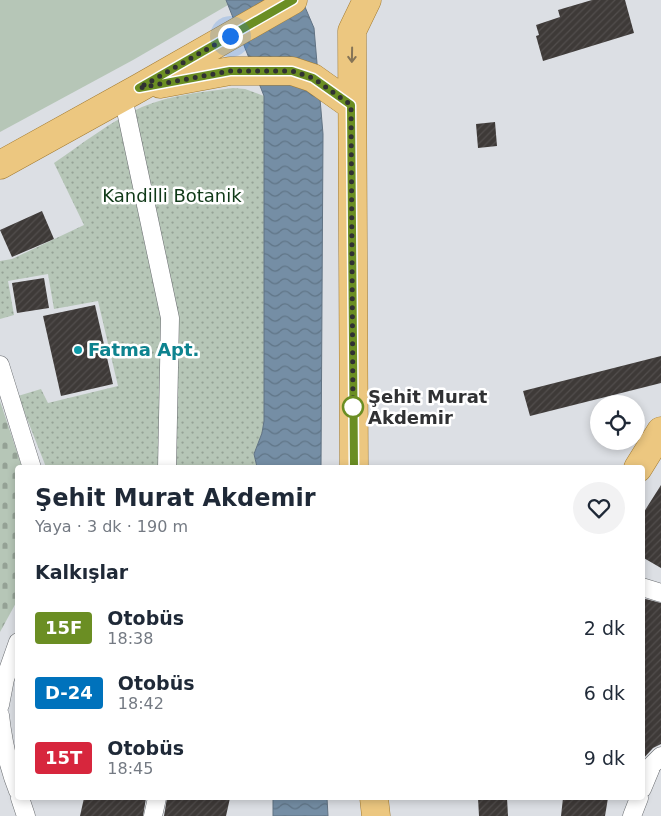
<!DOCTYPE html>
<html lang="tr">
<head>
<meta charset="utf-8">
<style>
	:root { --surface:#fff; --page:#f2f2f3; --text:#1f2937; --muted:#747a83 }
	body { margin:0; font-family:"DejaVu Sans",sans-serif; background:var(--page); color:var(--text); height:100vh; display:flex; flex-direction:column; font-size:19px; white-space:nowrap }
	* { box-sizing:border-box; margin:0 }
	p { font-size:16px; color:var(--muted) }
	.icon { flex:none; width:28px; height:28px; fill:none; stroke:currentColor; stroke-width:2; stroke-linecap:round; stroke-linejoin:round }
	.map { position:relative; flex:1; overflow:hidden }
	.drawer { position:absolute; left:15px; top:465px; width:630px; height:335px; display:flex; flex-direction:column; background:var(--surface); border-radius:5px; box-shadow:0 2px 8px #0003 }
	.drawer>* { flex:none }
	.badge { padding:0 10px; border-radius:4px; font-size:18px; line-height:32px }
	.tools { position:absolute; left:590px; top:395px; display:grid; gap:10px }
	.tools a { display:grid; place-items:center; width:55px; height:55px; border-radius:50%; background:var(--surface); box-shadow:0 2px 8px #0003; font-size:25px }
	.you { position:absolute; width:25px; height:25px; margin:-12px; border:4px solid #fff; border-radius:50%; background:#1a73e8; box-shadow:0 0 0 8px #1a73e833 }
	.map>.badge { position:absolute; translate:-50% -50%; box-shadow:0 0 0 2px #fff }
	h2 { padding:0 20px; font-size:19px; line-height:45px }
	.round { display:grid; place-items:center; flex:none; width:52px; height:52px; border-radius:26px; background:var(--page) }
	.headline { display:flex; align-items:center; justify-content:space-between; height:85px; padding:0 20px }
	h1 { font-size:24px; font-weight:700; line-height:38px }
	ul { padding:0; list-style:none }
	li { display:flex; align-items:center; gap:15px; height:65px; padding:0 20px }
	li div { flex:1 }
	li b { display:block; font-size:19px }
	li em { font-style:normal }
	li .badge { min-width:55px; font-weight:700; text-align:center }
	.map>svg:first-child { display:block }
	.green { fill:#b6c6b7 }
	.cemetery { fill:url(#cemetery-stones) }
	.garden { fill:url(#garden-dots) }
	.water { fill:url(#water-waves); stroke:#607283 }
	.building { fill:url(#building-hatch) }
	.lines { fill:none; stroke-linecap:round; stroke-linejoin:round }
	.street-casing { stroke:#6a6d71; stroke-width:19 }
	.primary-casing { stroke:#a27a2e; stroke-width:29 }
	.street { stroke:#fff; stroke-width:18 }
	.primary { stroke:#ecc780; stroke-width:28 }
	.oneway { stroke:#857456 }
	.line-casing { stroke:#fff; stroke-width:11 }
	.line { stroke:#6b8e23; stroke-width:8 }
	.walk { stroke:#303133; stroke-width:5; stroke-dasharray:0 9 }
	.culture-dot { fill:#0f9aa8; stroke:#fff; stroke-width:2 }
	.stop-dot { fill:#fff; stroke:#6b8e23; stroke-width:2.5 }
	.labels { text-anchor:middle; stroke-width:5; stroke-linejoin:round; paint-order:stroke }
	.park-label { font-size:18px; fill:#0f3917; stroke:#fff }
	.culture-label { font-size:18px; font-weight:bold; fill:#0d838f; stroke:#fff; text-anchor:start }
	.stop-label { font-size:18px; font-weight:bold; fill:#303133; stroke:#fff; text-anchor:start }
</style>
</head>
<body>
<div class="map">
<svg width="661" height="816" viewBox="0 0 661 816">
	<defs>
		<pattern id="cemetery-stones" width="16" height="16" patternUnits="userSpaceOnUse" patternTransform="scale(1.25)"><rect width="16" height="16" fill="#b6c6b7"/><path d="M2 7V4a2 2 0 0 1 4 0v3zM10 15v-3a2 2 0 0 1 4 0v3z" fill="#94a195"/></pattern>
		<pattern id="garden-dots" width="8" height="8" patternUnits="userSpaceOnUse" patternTransform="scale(1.25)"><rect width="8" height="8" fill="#b6c6b7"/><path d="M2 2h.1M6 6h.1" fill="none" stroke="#94a195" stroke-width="1.8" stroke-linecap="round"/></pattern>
		<pattern id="water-waves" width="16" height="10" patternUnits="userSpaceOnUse" patternTransform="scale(1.25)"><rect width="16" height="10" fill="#758ea5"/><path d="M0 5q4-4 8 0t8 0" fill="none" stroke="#607587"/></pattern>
		<pattern id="building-hatch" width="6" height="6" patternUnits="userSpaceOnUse" patternTransform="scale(1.25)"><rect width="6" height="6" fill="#3e3a38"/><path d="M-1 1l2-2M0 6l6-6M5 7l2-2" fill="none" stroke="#524e4d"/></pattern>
	</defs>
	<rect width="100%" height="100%" fill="#dcdfe4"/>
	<path class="green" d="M0,0H226L228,5L133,60L0,132Z"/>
	<path class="cemetery" d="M0,401L22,467L18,468L17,601L0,632Z"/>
	<path class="garden" d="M233,88L245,89L264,96V421L262,433L254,454L257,467H46L18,396L41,389L48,403L118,386L98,301L54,309L48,274L8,281L14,315L0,319V261L12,259L84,225L54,163C82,144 111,121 142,107C170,95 203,92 233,88Z"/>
	<path class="water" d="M226,0H302L314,28L323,134L321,467H257L254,454L262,433L264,421V96Z
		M273,798H327L328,816H273Z"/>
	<path class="building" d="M592,0H625L634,33L543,61L536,36L539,35L536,25L560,17L558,10Z
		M495,122L497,146L478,148L476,124Z
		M42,211L54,239L12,257L0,230Z
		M44,278L49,308L17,313L12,283Z
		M95,305L113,384L61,396L43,316Z
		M661,356V383L530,416L523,391Z
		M661,485V568L642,557V515Z
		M642,598L661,603V744L653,748L642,760Z
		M84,798H146L143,816H80Z
		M167,798H230L226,816H164Z
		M478,798H507L508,816H479Z
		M563,798H608L605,816H561Z"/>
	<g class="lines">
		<g class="street-casing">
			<path id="street" d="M123,97L170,318L167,468
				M0,365L32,468
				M642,587L661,593
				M0,705L5,679L18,642
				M0,715C3,742 8,766 18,791
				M642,789L652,765L661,756
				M20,798L26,816
				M153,816L157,798
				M632,816L639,798"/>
		</g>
		<g class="primary-casing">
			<path id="primary" d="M160,84L230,71H292L313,78L351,105
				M0,165L139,88L293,0
				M354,468L352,31L367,0
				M638,468L661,431
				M374,798L376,816"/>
		</g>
		<use href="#street" class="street"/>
		<use href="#primary" class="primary"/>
	</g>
	<defs><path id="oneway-shaft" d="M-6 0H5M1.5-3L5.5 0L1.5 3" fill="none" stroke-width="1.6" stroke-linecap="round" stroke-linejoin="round" transform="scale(1.25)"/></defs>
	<use class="oneway" href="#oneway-shaft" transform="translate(352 55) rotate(91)"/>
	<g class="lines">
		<g class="line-casing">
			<path id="line" d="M293,0L139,88L230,71H292L313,78L351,105L354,468"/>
		</g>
		<use href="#line" class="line"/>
		<path class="walk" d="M230,36L139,88L230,71H292L313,78L351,105L353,410V407"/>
	</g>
	<circle class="culture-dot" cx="78" cy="350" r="5"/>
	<circle class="stop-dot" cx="353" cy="407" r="10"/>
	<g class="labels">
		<g class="park-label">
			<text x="172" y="202">Kandilli Botanik</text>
		</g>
		<g class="culture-label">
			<text x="88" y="356">Fatma Apt.</text>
		</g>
		<g class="stop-label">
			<text x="368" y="403">Şehit Murat<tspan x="368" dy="21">Akdemir</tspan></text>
		</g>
	</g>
</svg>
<div class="tools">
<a><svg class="icon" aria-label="locate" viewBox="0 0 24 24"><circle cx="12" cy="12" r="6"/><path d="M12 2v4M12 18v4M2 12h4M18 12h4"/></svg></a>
</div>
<div class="you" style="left:230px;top:36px"></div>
<section class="drawer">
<div class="headline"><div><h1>Şehit Murat Akdemir</h1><p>Yaya · 3 dk · 190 m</p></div><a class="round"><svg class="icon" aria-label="heart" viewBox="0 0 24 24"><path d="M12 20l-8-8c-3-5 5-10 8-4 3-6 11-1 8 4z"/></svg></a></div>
<h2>Kalkışlar</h2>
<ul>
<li><span class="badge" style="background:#6b8e23;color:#fff">15F</span><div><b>Otobüs</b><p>18:38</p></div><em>2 dk</em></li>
<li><span class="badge" style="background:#0072bc;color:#fff">D-24</span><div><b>Otobüs</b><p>18:42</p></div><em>6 dk</em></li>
<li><span class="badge" style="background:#d7263d;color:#fff">15T</span><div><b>Otobüs</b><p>18:45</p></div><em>9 dk</em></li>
</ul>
</section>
</div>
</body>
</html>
